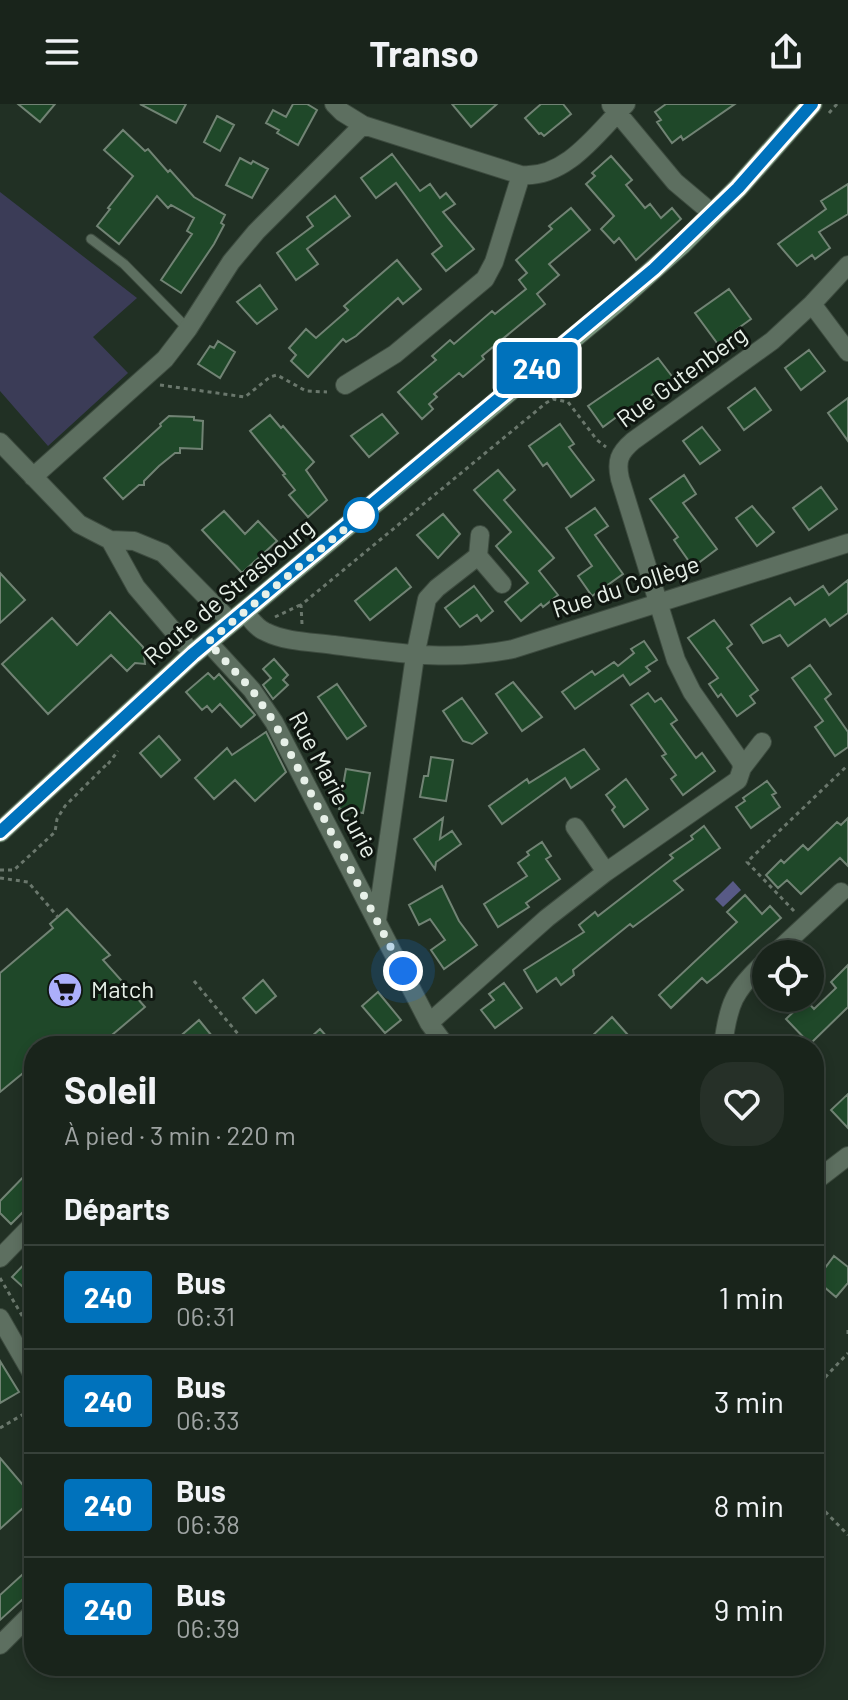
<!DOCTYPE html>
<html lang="fr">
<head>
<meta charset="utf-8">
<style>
	:root { --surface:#19241b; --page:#263028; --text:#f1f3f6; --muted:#9fa4a3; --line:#37413a }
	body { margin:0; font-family:Barlow,sans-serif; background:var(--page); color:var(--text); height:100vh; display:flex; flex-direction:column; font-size:30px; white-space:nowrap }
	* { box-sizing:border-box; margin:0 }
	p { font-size:26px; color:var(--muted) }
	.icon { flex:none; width:44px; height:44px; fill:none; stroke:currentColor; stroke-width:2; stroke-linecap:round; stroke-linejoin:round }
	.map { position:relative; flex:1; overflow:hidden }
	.sheet { position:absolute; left:24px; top:932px; width:800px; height:640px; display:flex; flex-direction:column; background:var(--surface); border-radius:32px; box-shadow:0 4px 12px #0003,0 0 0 2px var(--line) }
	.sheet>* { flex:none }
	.badge { padding:0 16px; border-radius:6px; font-size:28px; line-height:52px }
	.controls { position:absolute; left:752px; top:836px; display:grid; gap:16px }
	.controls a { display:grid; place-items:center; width:72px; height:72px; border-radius:50%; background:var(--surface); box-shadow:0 4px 12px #0003,0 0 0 2px var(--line); font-size:40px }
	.you { position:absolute; width:40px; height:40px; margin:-20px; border:6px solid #fff; border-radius:50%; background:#1a73e8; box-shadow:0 0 0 12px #1a73e833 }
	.map>.badge { position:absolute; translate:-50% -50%; box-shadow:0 0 0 4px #fff }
	h2 { padding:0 40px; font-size:30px; line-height:72px }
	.round { display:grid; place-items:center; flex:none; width:84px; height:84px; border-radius:32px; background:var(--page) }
	.summary { display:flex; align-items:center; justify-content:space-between; height:136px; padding:0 40px }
	h1 { font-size:38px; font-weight:700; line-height:60px }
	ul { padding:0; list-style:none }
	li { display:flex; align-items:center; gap:24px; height:104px; padding:0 40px; border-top:2px solid var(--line) }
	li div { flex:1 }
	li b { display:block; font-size:30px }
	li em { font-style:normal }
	li .badge { min-width:88px; font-weight:700; text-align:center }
	header { display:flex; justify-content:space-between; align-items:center; height:104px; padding:0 40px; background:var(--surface); font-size:36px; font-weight:700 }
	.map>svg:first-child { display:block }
	.green { fill:#3b3c57 }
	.water { fill:#585a86 }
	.building { fill:#1f4829; stroke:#718374; stroke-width:2 }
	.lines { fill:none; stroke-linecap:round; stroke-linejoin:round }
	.lane-casing { stroke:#3d4b3f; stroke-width:11 }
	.street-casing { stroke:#3d4b3f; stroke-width:20 }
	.secondary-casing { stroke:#3d4b3f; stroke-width:22 }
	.path { stroke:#6a776c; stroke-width:3; stroke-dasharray:4 4; stroke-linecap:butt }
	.lane { stroke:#5d6f60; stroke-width:9 }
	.street { stroke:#5d6f60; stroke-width:18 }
	.secondary { stroke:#78957d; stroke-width:20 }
	.line-casing { stroke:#fff; stroke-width:18 }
	.line { stroke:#0072bc; stroke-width:12 }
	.walk { stroke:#e7f0e8; stroke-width:8; stroke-dasharray:0 14.4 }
	.stop-dot { fill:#fff; stroke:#0072bc; stroke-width:4 }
	.labels { text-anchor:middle; stroke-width:6; stroke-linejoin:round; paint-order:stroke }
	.street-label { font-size:24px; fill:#e7f0e8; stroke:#0f1610 }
	.poi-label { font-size:24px; fill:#e7f0e8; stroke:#0f1610; text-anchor:start }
</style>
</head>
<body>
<header><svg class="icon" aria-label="menu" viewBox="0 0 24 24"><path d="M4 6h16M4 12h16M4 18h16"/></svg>Transo<svg class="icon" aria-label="share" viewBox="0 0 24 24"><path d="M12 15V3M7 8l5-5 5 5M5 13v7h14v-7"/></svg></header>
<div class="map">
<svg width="848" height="1596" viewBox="0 0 848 1596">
	<rect width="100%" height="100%" fill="#213024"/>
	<path class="green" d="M0,88L137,194L93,233L128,269L48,342L0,287Z"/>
	<path class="water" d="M733,777L741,786L723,803L715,795Z"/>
	<path class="building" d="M18,0H55L40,18Z
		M140,0H186L176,19Z
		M293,0H307L317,6L298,41L277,29L279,26L266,19L273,6L286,13Z
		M452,0H497L471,23Z
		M541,0H563L571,10L544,32L541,29L539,30L525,14Z
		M666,0H735L683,36L681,32L672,39L657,18L661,16L655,8Z
		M217,12L234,21L220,47L204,38Z
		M123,26L145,47L148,45L168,68L170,66L194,93L225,111L221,119L224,121L214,140L181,189L161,176L192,130L187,127L194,114L171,101L168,104L157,92L119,140L97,122L110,105L108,104L133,72L104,46Z
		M392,50L420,87L430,80L440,94L446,89L455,100L443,108L474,145L446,167L432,150L442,142L396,79L376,94L361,74Z
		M611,52L632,76L626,81L645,104L650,100L661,114L672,104L681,115L636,156L619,134L614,139L601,125L614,112L586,80L595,72L592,69Z
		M240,54L251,60L253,57L268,65L252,94L226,81Z
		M848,80V110L819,128L830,144L815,155L812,151L797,162L778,140L826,105L821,97Z
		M335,92L350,112L307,145L318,160L296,176L277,149L313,122L307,113Z
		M571,104L590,126L549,160L559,171L537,190L545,200L482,252L484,255L463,273L459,269L434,290L437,293L429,300L433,305L422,315L398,288L436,256L432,252L450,236L454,240L492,207L495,210L526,185L519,176L527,169L516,156L552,125L549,122Z
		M397,156L421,185L403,200L398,194L356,232L346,238L343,235L308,273L291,257L296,251L289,244L306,225L316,234L348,206L344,202Z
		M260,181L277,205L257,220L237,198Z
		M729,185L751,215L733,228L735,232L720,243L695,209Z
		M218,237L235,248L220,274L198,260L210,242L214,244Z
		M809,246L825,267L801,286L785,264Z
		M658,254L674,275L627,309L626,306L603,323L588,302Z
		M755,284L771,306L744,326L728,304Z
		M848,294V337L828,309Z
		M382,310L398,329L369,353L351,332Z
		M270,311L281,324L283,322L314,358L306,366L327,396L308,413L289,391L295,386L283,371L285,370L250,327Z
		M169,312L194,313V316L203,317L202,345L180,344V349H175L159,362L144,377V381H139L123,395L104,374L161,322L160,320Z
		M560,320L574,340L569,343L594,376L571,393L547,359L543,362L529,342Z
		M702,323L720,346L700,360L683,337Z
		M498,366L515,386L504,396L554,454L539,467L558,491L543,503L541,500L521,517L505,498L528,479L496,442L511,428L474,386Z
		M684,371L696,390L683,399L717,445L693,463L674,436L678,433L650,395Z
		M821,383L837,405L809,426L793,404Z
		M752,402L774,428L757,442L736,414Z
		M595,404L608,422L595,431L623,470L592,492L578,472L592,462L566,424Z
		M224,407L245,430L258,417L277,437L242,469L202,426Z
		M443,410L460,430L438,454L417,431Z
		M396,464L411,483L370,516L355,497Z
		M0,469L25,496L0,519Z
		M848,476V509L830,522L825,515L788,542L780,531L763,539L751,521L790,494L795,501L823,482L829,491Z
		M474,482L493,507L481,517L477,511L460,523L445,504Z
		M110,508L143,543L145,560L135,559L127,567L111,551L48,610L2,560L52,514L77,541Z
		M714,516L732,540L727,544L758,586L750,592L755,599L737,612L721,590L718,593L709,580L718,574L688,534Z
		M644,537L657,556L646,563L650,567L630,581L623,571L575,605L562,588L592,567L595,571L614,558L618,562L634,549L631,545Z
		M274,555L288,571L283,576L288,581L273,595L263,581L271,574L263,565Z
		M810,561L831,590L825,595L848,628V643L835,652L815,623L823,617L792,574Z
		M208,569L214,575L219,570L255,611L241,623L220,600L212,608L207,602L202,606L186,588Z
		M513,578L542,613L522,627L496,590Z
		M337,580L366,622L347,635L318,593Z
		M648,589L655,598L661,594L677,616L671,620L696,654L702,649L715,667L683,691L671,675L676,671L662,652L666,650L631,601Z
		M462,594L487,629L472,640L463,637L443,607Z
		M266,628L286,668L255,697L235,676L214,695L195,674L227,644L232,651Z
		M159,632L180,656L161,673L140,649Z
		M584,645L599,665L571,684L565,674L502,720L489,702L527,675L529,679Z
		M431,653L453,656L446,697L420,693L424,672H428Z
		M346,665L370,669L363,709L339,705Z
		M626,675L648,705L624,723L612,706L615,703L606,691Z
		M767,677L776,689L772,691L780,703L751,724L736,703L745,697L743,694Z
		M443,714L440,735L452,727L461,740L436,758L435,765L414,735Z
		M848,714V762L840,754L801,790L787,776L778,784L766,771L781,756L784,759L803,741L808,746L837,718L841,721Z
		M704,722L720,744L674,777L683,786L633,823L630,820L573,866L574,871L561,881L556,874L537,888L524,866L584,828L579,821L595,808L598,812L673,754L670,751L693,735L691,732Z
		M542,738L551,752L546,755L560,775L526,799L529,803L498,823L484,800L527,772L518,759L529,751L527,748Z
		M442,782L459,817L477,841L444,865L431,846L445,836L430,815L419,821L409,801Z
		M745,791L762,810L770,802L781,814L717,871L707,879L702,874L671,904L659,891L737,818L727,808Z
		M67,805L110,851L103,856L145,903L99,942H34V960L0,988V869L53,824L50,820Z
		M848,861V903L810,940L786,915L806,896L814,905L836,884L831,878Z
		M263,876L276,892L256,909L243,894Z
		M504,879L522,904L495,924L481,906L494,896L489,890Z
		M378,888L401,916L385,929L362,902Z
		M612,913L628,931L616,942H597L590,934Z
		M199,916L212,932L201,942H169Z
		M320,925L335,942H301Z
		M848,990V1024L831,1006Z
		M34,1062V1097L11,1120L0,1109V1097Z
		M34,1150V1193L12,1173Z
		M834,1152L848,1163V1179L836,1193L816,1176Z
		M0,1257L19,1288L0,1299Z
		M0,1354L34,1394L0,1425Z
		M34,1460V1485L0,1516V1491Z"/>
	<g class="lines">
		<g class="lane-casing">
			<path id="lane" d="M91,135L124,160L188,225"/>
		</g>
		<g class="street-casing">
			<path id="street" d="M334,0L342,8L363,21
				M611,1L675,78L713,110
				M812,200L848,248
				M345,281L395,250L485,175L494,158L521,71
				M0,338L79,420L110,436L134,437L163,449L231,518
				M33,373L165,255L188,225L231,158L256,128L363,21L521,71C566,75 597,29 626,0
				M110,436L136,483L193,550
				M478,452L480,431
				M244,507C251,515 256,524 266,528C286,538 312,538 334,541C398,549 448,558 513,545L848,439
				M208,538L252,586L274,618L429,919L446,942
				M742,664L741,658L692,588L676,556L620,375C616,357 619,349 633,337L772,237L812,200L848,161
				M575,723L606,768
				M377,816L415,552L427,495L437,484L478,452L502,480
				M774,850L841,788
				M429,919L547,814L606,768L738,676L742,664L762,638
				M723,942C728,900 734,886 766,857
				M814,1078L848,1052
				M0,1154L34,1119
				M0,1214L34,1273
				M0,1541L34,1507"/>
		</g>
		<g class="secondary-casing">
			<path id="secondary" d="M0,728L193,550L617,198L682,140L738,84L812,0"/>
		</g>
		<path class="path" d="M829,9L837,0
			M160,281L245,293L270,273L277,271L306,287L327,288
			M553,295L567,266
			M275,513L300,501
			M302,520L301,501L546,299L553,295L568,298L597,336L606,343
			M108,660L118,647
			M0,766H14L55,728L57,715L65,702L108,659
			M0,774L28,778L58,813
			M794,807L747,758L848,661
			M194,877L248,942
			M0,1174L34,1232
			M848,1226V1231
			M814,1285L848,1249
			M0,1324L34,1304
			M814,1396L848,1431"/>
		<use href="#lane" class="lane"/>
		<use href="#street" class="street"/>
		<use href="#secondary" class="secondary"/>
	</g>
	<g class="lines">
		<g class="line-casing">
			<path id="line" d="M0,728L193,550L654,165L738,84L812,0"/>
		</g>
		<use href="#line" class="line"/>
		<path class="walk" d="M361,411L369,405L208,538L252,586L274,618L403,867"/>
	</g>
	<defs>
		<g id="supermarket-disc" transform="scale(1.8)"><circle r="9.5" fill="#acaffb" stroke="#0f1610"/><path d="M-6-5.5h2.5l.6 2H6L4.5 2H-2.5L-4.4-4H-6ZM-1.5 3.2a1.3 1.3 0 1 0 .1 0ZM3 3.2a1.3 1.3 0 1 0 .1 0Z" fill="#111"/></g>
	</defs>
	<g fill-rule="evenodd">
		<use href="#supermarket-disc" x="65" y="886"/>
	</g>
	<circle class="stop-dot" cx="361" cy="411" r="16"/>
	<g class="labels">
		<g class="street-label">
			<text transform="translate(682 273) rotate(-36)" y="8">Rue Gutenberg</text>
			<text transform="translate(626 483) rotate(-18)" y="8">Rue du Collège</text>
			<text transform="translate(229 488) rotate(-40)" y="8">Route de Strasbourg</text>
			<text transform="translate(333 681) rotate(62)" y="8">Rue Marie Curie</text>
		</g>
		<g class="poi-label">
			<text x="91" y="894">Match</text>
		</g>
	</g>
</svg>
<div class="controls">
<a><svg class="icon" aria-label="locate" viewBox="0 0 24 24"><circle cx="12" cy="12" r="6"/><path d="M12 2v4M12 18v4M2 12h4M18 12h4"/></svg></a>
</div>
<div class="you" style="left:403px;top:867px"></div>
<b class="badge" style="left:537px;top:264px;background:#0072bc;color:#fff">240</b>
<section class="sheet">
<div class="summary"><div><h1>Soleil</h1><p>À pied · 3 min · 220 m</p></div><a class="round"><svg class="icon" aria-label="heart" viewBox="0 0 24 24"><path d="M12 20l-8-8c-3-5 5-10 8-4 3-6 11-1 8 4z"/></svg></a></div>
<h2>Départs</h2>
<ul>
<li><span class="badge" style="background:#0072bc;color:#fff">240</span><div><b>Bus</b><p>06:31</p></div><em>1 min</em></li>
<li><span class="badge" style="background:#0072bc;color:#fff">240</span><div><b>Bus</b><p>06:33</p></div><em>3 min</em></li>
<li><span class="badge" style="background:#0072bc;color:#fff">240</span><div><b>Bus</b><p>06:38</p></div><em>8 min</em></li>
<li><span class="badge" style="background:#0072bc;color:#fff">240</span><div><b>Bus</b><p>06:39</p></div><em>9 min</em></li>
</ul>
</section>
</div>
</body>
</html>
